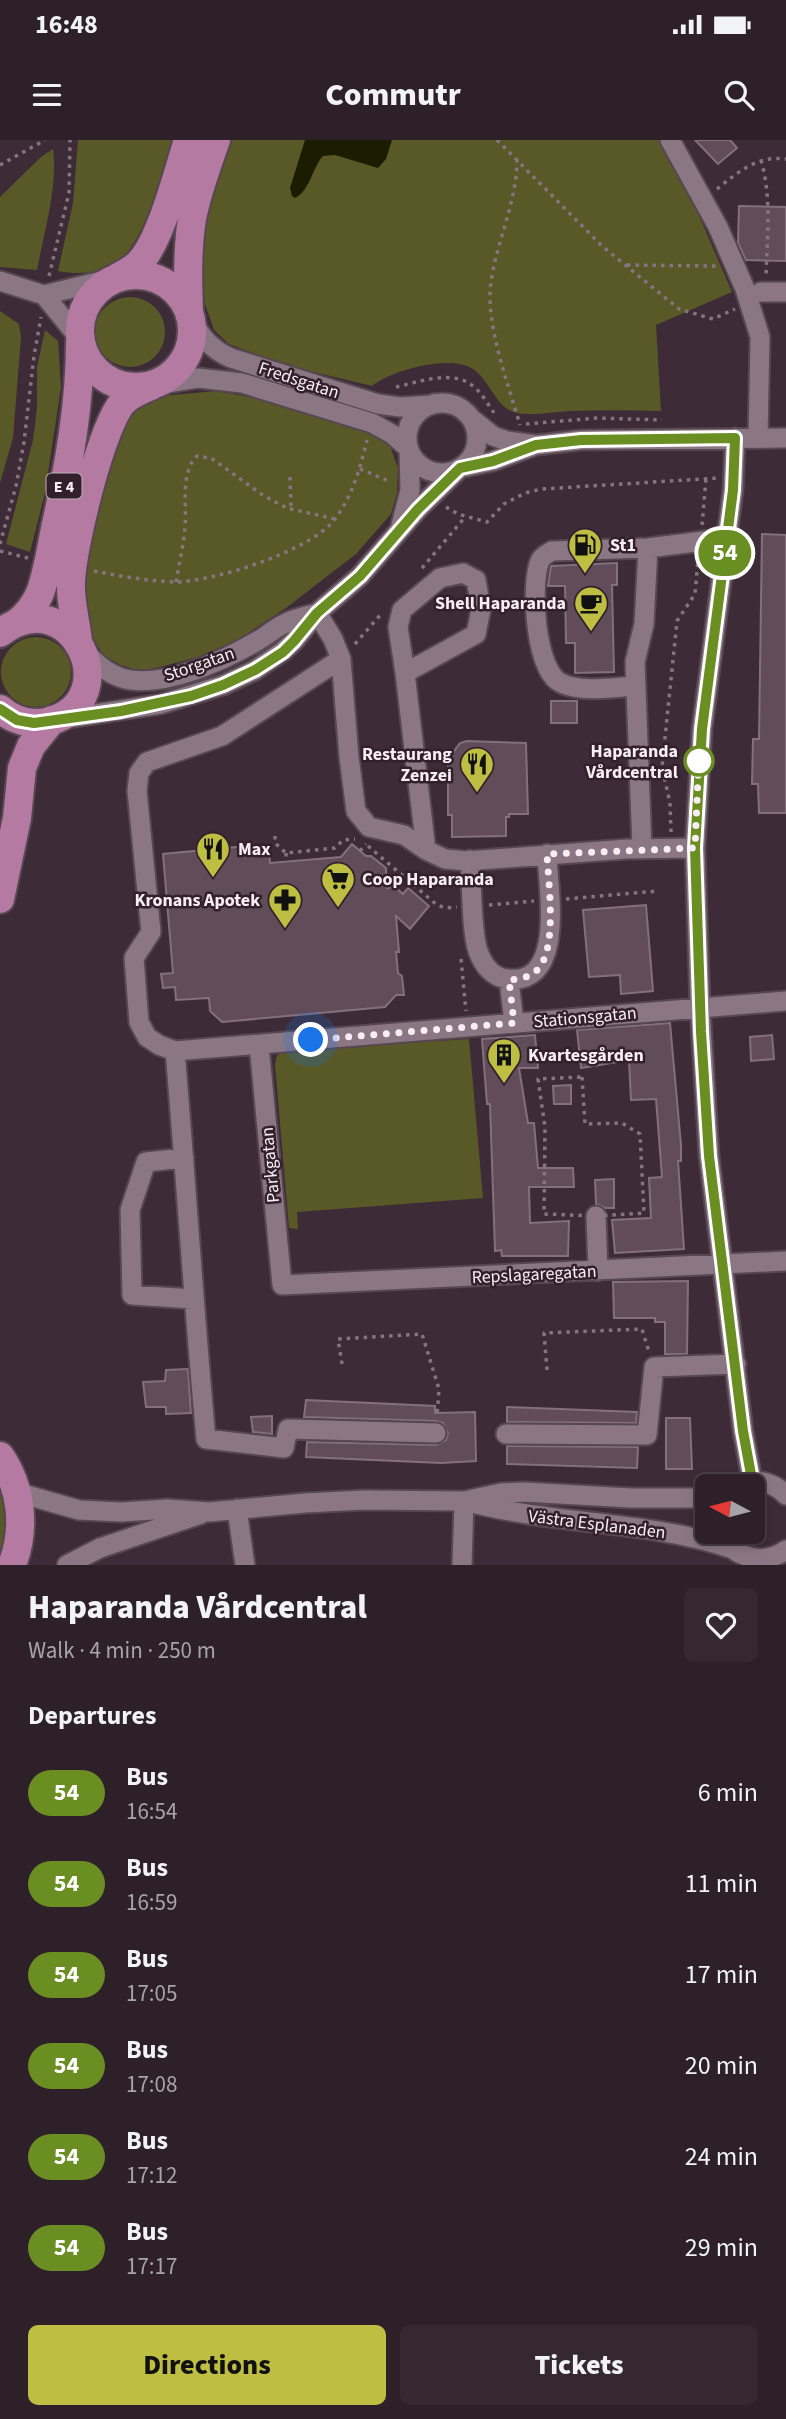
<!DOCTYPE html>
<html lang="en">
<head>
<meta charset="utf-8">
<style>
	:root { --surface:#2e2029; --page:#362831; --text:#f1f3f6; --muted:#a7a3a8; --line:#493e46; --accent:#bebf42 }
	body { margin:0; font-family:"Source Sans 3",sans-serif; background:var(--page); color:var(--text); height:100vh; display:flex; flex-direction:column; font-size:26px; white-space:nowrap }
	* { box-sizing:border-box; margin:0 }
	p { font-size:23px; color:var(--muted) }
	.icon { flex:none; width:38px; height:38px; fill:none; stroke:currentColor; stroke-width:2; stroke-linecap:round; stroke-linejoin:round }
	.map { position:relative; height:1425px; overflow:hidden }
	.panel { display:flex; flex-direction:column; background:var(--surface); flex:1 }
	.panel>* { flex:none }
	.badge { padding:0 14px; border-radius:23px; font-size:24px; line-height:46px }
	.needle { width:46px; rotate:277deg }
	.tools { position:absolute; left:695px; top:1334px; display:grid; gap:14px }
	.tools a { display:grid; place-items:center; width:70px; height:70px; border-radius:10px; background:var(--surface); box-shadow:0 4px 10px #0003,0 0 0 2px var(--line); font-size:35px }
	.you { position:absolute; width:35px; height:35px; margin:-18px; border:5px solid #fff; border-radius:50%; background:#1a73e8; box-shadow:0 0 0 10px #1a73e833 }
	.map>.badge { position:absolute; translate:-50% -50%; box-shadow:0 0 0 4px #fff }
	h2 { padding:0 28px; font-size:26px; line-height:63px }
	.round { display:grid; place-items:center; flex:none; width:74px; height:74px; border-radius:10px; background:var(--page) }
	.summary { display:flex; align-items:center; justify-content:space-between; height:119px; padding:0 28px }
	h1 { font-size:33px; font-weight:800; line-height:52px }
	.button { display:flex; gap:14px; margin-top:auto; padding:14px 28px }
	.button a { flex:1; height:80px; border-radius:10px; background:var(--accent); color:#111; font-size:28px; font-weight:800; line-height:80px; text-align:center }
	.button a+a { background:var(--page); color:var(--text) }
	ul { padding:0; list-style:none }
	li { display:flex; align-items:center; gap:21px; height:91px; padding:0 28px }
	li div { flex:1 }
	li b { display:block; font-size:26px }
	li em { font-style:normal }
	li .badge { min-width:77px; font-weight:700; text-align:center }
	.status { display:flex; justify-content:space-between; align-items:center; height:49px; padding:0 35px; background:var(--surface); direction:ltr }
	.status svg { height:19px; fill:currentColor }
	header { display:flex; justify-content:space-between; align-items:center; height:91px; padding:0 28px; background:var(--surface); font-size:32px; font-weight:800 }
	.map>svg:first-child { display:block }
	.green { fill:#595928 }
	.water { fill:#1c1c02 }
	.building { fill:#604d59; stroke:#84707d; stroke-width:2 }
	.lines { fill:none; stroke-linecap:round; stroke-linejoin:round }
	.minor-casing { stroke:#564751; stroke-width:23 }
	.highway-casing { stroke:#564751; stroke-width:32 }
	.path { stroke:#85757f; stroke-width:3.5; stroke-dasharray:3.5 5; stroke-linecap:butt }
	.minor { stroke:#8b7784; stroke-width:19 }
	.highway { stroke:#b47aa1; stroke-width:28 }
	.line-casing { stroke:#fff; stroke-width:16 }
	.line { stroke:#6b8e23; stroke-width:10 }
	.walk { stroke:#f9edf4; stroke-width:7; stroke-dasharray:0 12.6 }
	.stop-dot { fill:#fff; stroke:#6b8e23; stroke-width:3.5 }
	.labels { text-anchor:middle; stroke-width:5; stroke-linejoin:round; paint-order:stroke }
	.shield { fill:#32212d; stroke:#bdb0b8; stroke-width:2 }
	.shield-label { font-size:16px; font-weight:bold; fill:#f9edf4 }
	.street-label { font-size:18px; fill:#f9edf4; stroke:#32212d }
	.poi-label { font-size:18px; font-weight:bold; fill:#f9edf4; stroke:#32212d; text-anchor:start }
	.stop-label { font-size:18px; font-weight:bold; fill:#f9edf4; stroke:#32212d; text-anchor:end }
</style>
</head>
<body>
<div class="status"><b>16:48</b><svg viewBox="0 0 49 12"><path d="M0 12V9h3v3zM5 12V6h3v6zM10 12V3h3v9zM15 12V0h3v12zM26 1h20v11H26zM47 4h2v5h-2z"/></svg></div>
<header><svg class="icon" aria-label="menu" viewBox="0 0 24 24"><path d="M4 6h16M4 12h16M4 18h16"/></svg>Commutr<svg class="icon" aria-label="search" viewBox="0 0 24 24"><circle cx="10" cy="10" r="6"/><path d="M15 15l6 6"/></svg></header>
<div class="map">
<svg width="786" height="1425" viewBox="0 0 786 1425">
	<rect width="100%" height="100%" fill="#3d2b37"/>
	<path class="green" d="M78,0H172C161,34 147,96 120,120C106,134 76,135 58,131L73,63Z
		M227,0H659L697,71L732,152L656,185L661,271C631,270 601,270 570,271C554,272 533,276 517,273C496,269 490,240 473,229C450,214 392,230 372,246L301,229L261,216L229,204L214,190L205,164L199,115L203,80Z
		M53,9C58,46 44,93 37,130L0,127V57L41,17Z
		M95 192a35 35 0 1 1 70 0a35 35 0 1 1-70 0Z
		M0,171L19,184L21,197L13,298L0,343Z
		M45,190L58,201L61,247L45,353L30,412L6,404L33,300L37,268V227Z
		M216,251L274,261L374,291L390,306L398,328L397,353L391,374L356,414L286,468L239,499L198,517L160,527L140,531L121,525L103,515L94,499L87,475L84,440L86,418L118,292L133,271L161,256Z
		M1 532a35 35 0 1 1 70 0a35 35 0 1 1-70 0Z
		M469,899L483,1058L297,1072L298,1089L289,1088L275,924L277,916L283,911Z
		M0,1346C7,1369 8,1391 0,1414Z"/>
	<path class="water" d="M305,0H392L386,19L378,28L335,15L323,16C312,28 310,51 295,58L292,56L290,48Z"/>
	<path class="building" d="M695,0H730L737,8L718,24Z
		M739,66L786,67V121L746,120L738,103Z
		M762,394L786,395V673H759L758,644H752L753,599H759Z
		M617,423V445H612L614,532L575,533V503H566L565,446H548L551,426Z
		M551,561H577V583H551Z
		M467,601L526,603L528,674H509V677H506V696L452,697V675H448V619L460,603Z
		M352,704L366,716H371L386,728L387,748L395,747L403,754L408,748L429,766L410,789L396,776L399,812H396L398,833L402,836L404,855H396L385,867L222,882L210,871L209,858L176,860L175,847L163,848L161,834L173,833L163,714L247,706L251,712L269,711L270,723L341,717Z
		M646,765L653,851L621,854L620,835L589,837L583,770Z
		M670,883L681,1005V1021H678L684,1109L615,1113L612,1080L651,1078L649,1038L662,1037L656,959L631,960L629,920L581,928L577,890Z
		M535,895L538,928H519L528,983H534L538,1028H573L574,1047H529L530,1083L569,1081L568,1116H502L501,1110L495,1111L490,964H487L482,899Z
		M772,895L774,919L751,921L750,897Z
		M571,945V964H554L553,946Z
		M614,1039V1068H605L596,1064L595,1040Z
		M688,1141L687,1214H665V1182H655V1178H614L613,1142Z
		M188,1229L191,1273L166,1274V1267H146L143,1242L165,1241L166,1230Z
		M306,1260L435,1266V1273L475,1272L476,1321L441,1323L306,1317L307,1302L436,1305L446,1300L448,1293L443,1283L436,1281L304,1277Z
		M507,1267L637,1272L636,1283L507,1282Z
		M272,1276V1294L253,1292L251,1277Z
		M666,1278H690L692,1329H666Z
		M507,1306L638,1307L637,1328L507,1324Z"/>
	<g class="lines">
		<g class="minor-casing">
			<path id="minor" d="M670,0L718,87L745,149L760,197L758,298
				M0,141L44,155
				M761,152H786
				M189,173C198,194 210,209 231,218L378,264L400,267L431,265
				M80,199L44,155L118,137
				M155,245L198,238L242,243L372,283L392,294L409,309L410,350L401,385
				M407 298a35 35 0 1 1 70 0a35 35 0 1 1-70 0Z
				M473,280L493,296L507,301L536,305L581,300L786,298
				M735,298L733,350L702,589L695,708L700,867L709,1016L743,1291L752,1340
				M317,473L333,499L341,519L349,617L356,671L369,687L404,695L426,710L445,719L467,721L627,709L695,708
				M83,510C94,521 106,533 122,538C161,550 225,520 259,500C268,495 276,487 286,483C295,478 307,476 317,473
				M341,519L222,596L147,622L139,633L137,651L151,792L134,818L139,882L147,897L159,905L175,911L786,861
				M405,533L398,487L402,470L440,438L463,433L476,440L481,469L476,494L405,533L426,710
				M636,546C613,547 582,553 561,543C535,531 530,444 540,421C542,416 547,414 552,411L648,408L727,398
				M62,579L161,564L223,545L255,530L283,511L294,501L317,473L360,436L418,369L460,328L493,321L536,305
				M642,709L635,522L644,484L648,408
				M470,720C472,745 471,789 478,811C483,825 493,838 508,839C566,845 548,749 547,714
				M509,840L514,883
				M259,905L282,1145L786,1121
				M175,911C186,1040 194,1170 206,1299L284,1308L288,1289L436,1293
				M184,1018L146,1022L130,1070L132,1155L193,1159
				M596,1076L598,1131
				M506,1294L647,1295L654,1227L736,1224
				M735,1346C754,1338 771,1340 786,1355
				M16,1352L79,1370L121,1372L168,1369L209,1372L305,1363L364,1360L464,1361L501,1353L524,1352L631,1358H707
				M469,1362C554,1385 647,1380 730,1408
				M237,1369L245,1425
				M723,1399C738,1419 765,1425 786,1410
				M67,1425L100,1408L201,1374
				M462,1425L464,1361"/>
		</g>
		<g class="highway-casing">
			<path id="highway" d="M80 191a56 56 0 1 1 112 0a56 56 0 1 1-112 0Z
				M118,137C126,133 134,129 140,122C161,100 178,31 188,0
				M189,173C188,142 187,110 192,79C197,52 207,26 216,0
				M17,483C27,475 35,465 40,453C48,431 51,407 56,384C69,324 80,264 80,202
				M0,493C71,438 128,559 50,581C32,586 14,581 0,569
				M78,501C76,481 70,462 71,442C72,408 101,287 123,262C131,254 141,250 151,246
				M0,759L17,678L22,628L31,606L52,580
				M0,1316C22,1348 26,1389 12,1425"/>
		</g>
		<path class="path" d="M497,0L602,106L679,169L713,179L735,169
			M517,19C517,62 497,100 491,142C485,184 508,243 520,285
			M761,20C772,58 767,97 766,136
			M0,25L45,0
			M717,49C738,32 758,15 786,19
			M627,125L718,126
			M49,136L69,53L70,0
			M396,247C419,242 452,229 473,246C481,252 488,264 494,273
			M526,284L597,278L662,280
			M360,329L391,342
			M290,337L291,369
			M446,367L458,374L487,382L504,364L525,353L542,349L718,338
			M702,385L706,339
			M0,404L16,346L24,302L34,216L41,177
			M0,411L28,418
			M422,428L466,376
			M94,431C120,436 147,441 174,442C213,442 311,411 335,379C353,355 360,328 367,300
			M176,442C179,423 184,405 185,386C187,365 180,332 197,316L211,318L264,356L287,368L335,379
			M355,504L382,473
			M671,692L670,663L662,627L677,481L695,454L698,420
			M275,696V703L286,713L335,708L343,700L355,699
			M368,706L437,765L446,768L457,767
			M360,711L366,704
			M286,713V722
			M566,759L658,751
			M489,765L534,761
			M461,819L466,871
			M582,937L585,984L622,983L640,994L644,1073L596,1076L544,1074L545,987L538,939Z
			M342,1224L338,1199L422,1194L439,1249L437,1277
			M547,1230L544,1193L642,1189L649,1212"/>
		<use href="#minor" class="minor"/>
		<use href="#highway" class="highway"/>
	</g>
	<g class="lines">
		<g class="line-casing">
			<path id="line" d="M0,569L17,580L34,583L121,571L191,556L223,545L255,530L283,512L294,501L317,473L360,436L418,369L460,328L493,321L536,305L581,300L735,298L733,350L702,589L695,708L701,892L709,1016L743,1291L752,1340L735,1346"/>
		</g>
		<use href="#line" class="line"/>
		<path class="walk" d="M311,900L514,883L509,840C518,839 528,838 535,832C559,813 548,742 547,714L695,708L699,614V621"/>
	</g>
	<defs>
		<g id="fuel-pin" transform="scale(1.75)"><path d="M0 17L-7.5 6A9.5 9.5 0 1 1 7.5 6Z" fill="#bebf42" stroke="#32212d"/><path d="M-5.5-6h7V0h2V4h1.3V-2.5L3-4.5l.8-.8L6-3V5H2.5V1h-1V6h-7ZM-4.2-4.7v3.2H.2V-4.7Z" fill="#111"/></g>
		<g id="cafe-pin" transform="scale(1.75)"><path d="M0 17L-7.5 6A9.5 9.5 0 1 1 7.5 6Z" fill="#bebf42" stroke="#32212d"/><path d="M-5.5-4.5H6V0H3Q3 3.5 0 3.5H-2.5Q-5.5 3.5-5.5 0ZM3-3.2v2h1.7v-2ZM-6 4.5H4V6H-6Z" fill="#111"/></g>
		<g id="restaurant-pin" transform="scale(1.75)"><path d="M0 17L-7.5 6A9.5 9.5 0 1 1 7.5 6Z" fill="#bebf42" stroke="#32212d"/><path d="M-5-6h1v4h1v-4h1v4h1v-4h1v5L-1.5 .5V6h-2V.5L-5-1ZM5-6V6H3V1.5H1.5Q1.5-4 5-6Z" fill="#111"/></g>
		<g id="supermarket-pin" transform="scale(1.75)"><path d="M0 17L-7.5 6A9.5 9.5 0 1 1 7.5 6Z" fill="#bebf42" stroke="#32212d"/><path d="M-6-5.5h2.5l.6 2H6L4.5 2H-2.5L-4.4-4H-6ZM-1.5 3.2a1.3 1.3 0 1 0 .1 0ZM3 3.2a1.3 1.3 0 1 0 .1 0Z" fill="#111"/></g>
		<g id="pharmacy-pin" transform="scale(1.75)"><path d="M0 17L-7.5 6A9.5 9.5 0 1 1 7.5 6Z" fill="#bebf42" stroke="#32212d"/><path d="M-2-6h4v4h4v4h-4v4h-4v-4h-4v-4h4Z" fill="#111"/></g>
		<g id="building-pin" transform="scale(1.75)"><path d="M0 17L-7.5 6A9.5 9.5 0 1 1 7.5 6Z" fill="#bebf42" stroke="#32212d"/><path d="M-4-6H4V6H1V3H-1V6H-4ZM-2.5-4.3h1.7v1.8h-1.7ZM.8-4.3h1.7v1.8H.8ZM-2.5-1h1.7V.8h-1.7ZM.8-1h1.7V.8H.8Z" fill="#111"/></g>
	</defs>
	<g fill-rule="evenodd">
		<use href="#fuel-pin" x="585" y="405"/>
		<use href="#cafe-pin" x="591" y="463"/>
		<use href="#restaurant-pin" x="477" y="624"/>
		<use href="#restaurant-pin" x="213" y="709"/>
		<use href="#supermarket-pin" x="338" y="739"/>
		<use href="#pharmacy-pin" x="285" y="760"/>
		<use href="#building-pin" x="504" y="915"/>
	</g>
	<circle class="stop-dot" cx="699" cy="621" r="14"/>
	<g class="labels">
		<rect class="shield" x="46.5" y="333.5" width="35" height="25" rx="5"/>
		<g class="shield-label">
			<text x="64" y="352">E 4</text>
		</g>
		<g class="street-label">
			<text transform="translate(299 240) rotate(18)" y="6">Fredsgatan</text>
			<text transform="translate(199 524) rotate(-19)" y="6">Storgatan</text>
			<text transform="translate(585 877) rotate(-5)" y="6">Stationsgatan</text>
			<text transform="translate(270 1025) rotate(-95)" y="6">Parkgatan</text>
			<text transform="translate(534 1134) rotate(-3)" y="6">Repslagaregatan</text>
			<text transform="translate(597 1384) rotate(7)" y="6">Västra Esplanaden</text>
		</g>
		<g class="poi-label">
			<text x="610" y="411">St1</text>
			<text x="566" y="469" text-anchor="end">Shell Haparanda</text>
			<text x="452" y="620" text-anchor="end">Restaurang<tspan x="452" dy="21">Zenzei</tspan></text>
			<text x="238" y="715">Max</text>
			<text x="362" y="745">Coop Haparanda</text>
			<text x="260" y="766" text-anchor="end">Kronans Apotek</text>
			<text x="528" y="921">Kvartesgården</text>
		</g>
		<g class="stop-label">
			<text x="678" y="617">Haparanda<tspan x="678" dy="21">Vårdcentral</tspan></text>
		</g>
	</g>
</svg>
<div class="tools">
<a><svg class="needle" viewBox="-14 -14 28 28"><path d="M0-13l5 13h-10z" fill="#e53935"/><path d="M0 13l5-13h-10z" fill="#a7a3a8"/></svg></a>
</div>
<div class="you" style="left:311px;top:900px"></div>
<b class="badge" style="left:725px;top:413px;background:#6b8e23;color:#fff">54</b>
</div>
<section class="panel">
<div class="summary"><div><h1>Haparanda Vårdcentral</h1><p>Walk · 4 min · 250 m</p></div><a class="round"><svg class="icon" aria-label="heart" viewBox="0 0 24 24"><path d="M12 20l-8-8c-3-5 5-10 8-4 3-6 11-1 8 4z"/></svg></a></div>
<h2>Departures</h2>
<ul>
<li><span class="badge" style="background:#6b8e23;color:#fff">54</span><div><b>Bus</b><p>16:54</p></div><em>6 min</em></li>
<li><span class="badge" style="background:#6b8e23;color:#fff">54</span><div><b>Bus</b><p>16:59</p></div><em>11 min</em></li>
<li><span class="badge" style="background:#6b8e23;color:#fff">54</span><div><b>Bus</b><p>17:05</p></div><em>17 min</em></li>
<li><span class="badge" style="background:#6b8e23;color:#fff">54</span><div><b>Bus</b><p>17:08</p></div><em>20 min</em></li>
<li><span class="badge" style="background:#6b8e23;color:#fff">54</span><div><b>Bus</b><p>17:12</p></div><em>24 min</em></li>
<li><span class="badge" style="background:#6b8e23;color:#fff">54</span><div><b>Bus</b><p>17:17</p></div><em>29 min</em></li>
</ul>
<div class="button"><a>Directions</a><a>Tickets</a></div>
</section>
</body>
</html>
